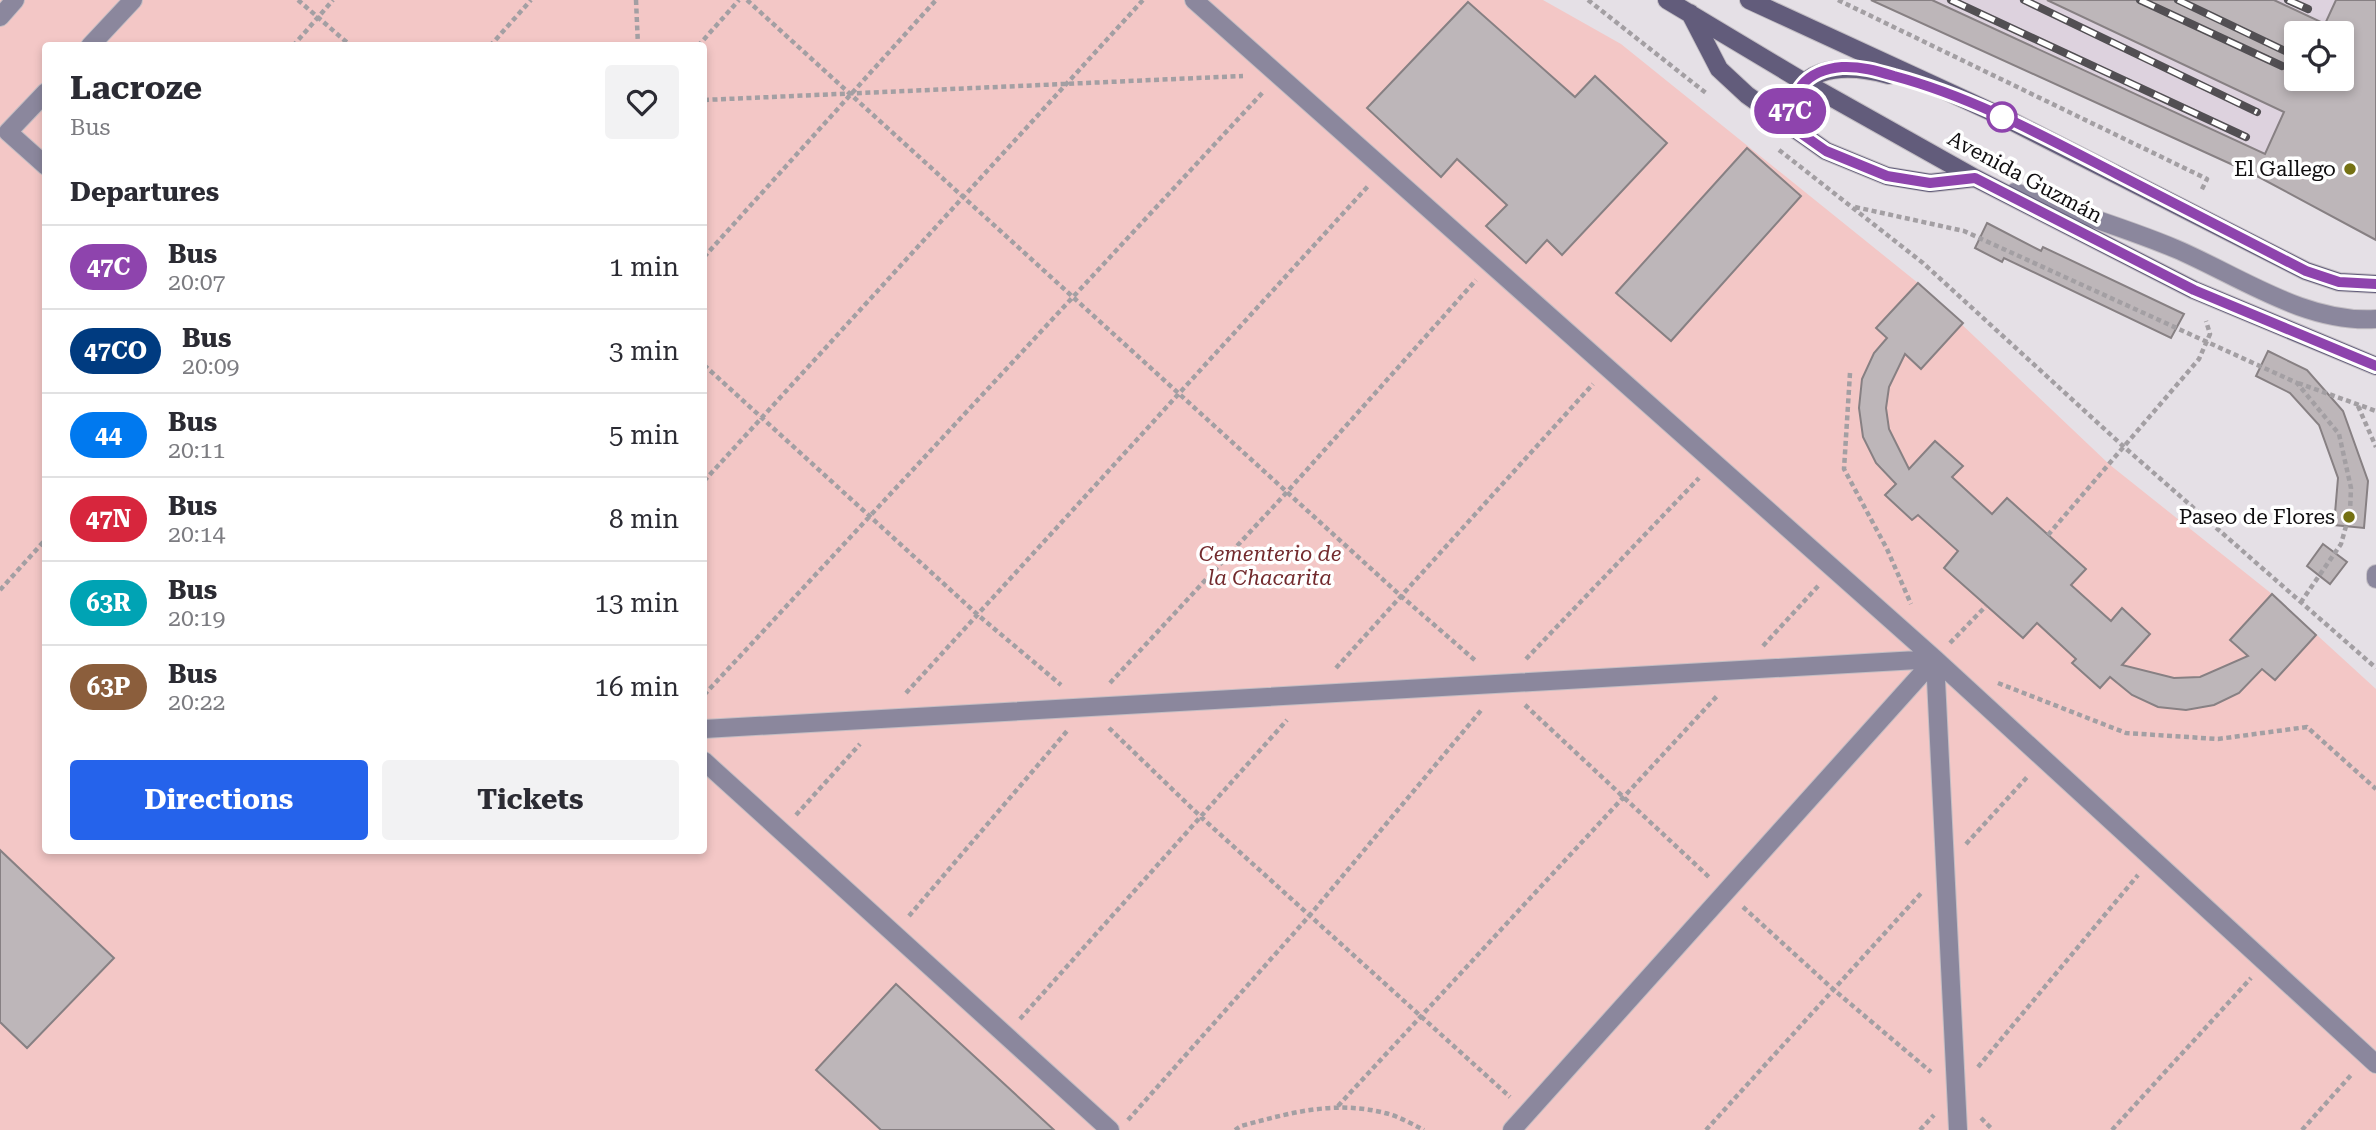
<!DOCTYPE html>
<html lang="en">
<head>
<meta charset="utf-8">
<style>
	:root { --surface:#fff; --page:#f2f2f3; --text:#2b2b33; --muted:#7c7c81; --line:#e1e1e2; --accent:#2563eb }
	body { margin:0; font-family:"Roboto Serif",serif; background:var(--page); color:var(--text); height:100vh; display:flex; flex-direction:column; font-size:26px; white-space:nowrap }
	* { box-sizing:border-box; margin:0 }
	p { font-size:23px; color:var(--muted) }
	.icon { flex:none; width:38px; height:38px; fill:none; stroke:currentColor; stroke-width:2; stroke-linecap:round; stroke-linejoin:round }
	.map { position:relative; flex:1; overflow:hidden }
	.drawer { position:absolute; left:42px; top:42px; width:665px; height:812px; display:flex; flex-direction:column; background:var(--surface); border-radius:7px; box-shadow:0 4px 10px #0003 }
	.drawer>* { flex:none }
	.badge { padding:0 14px; border-radius:23px; font-size:24px; line-height:46px }
	.fabs { position:absolute; left:2284px; top:21px; display:grid; gap:14px }
	.fabs a { display:grid; place-items:center; width:70px; height:70px; border-radius:7px; background:var(--surface); box-shadow:0 4px 10px #0003; font-size:35px }
	.map>.badge { position:absolute; translate:-50% -50%; box-shadow:0 0 0 4px #fff }
	h2 { padding:0 28px; font-size:26px; line-height:63px }
	.round { display:grid; place-items:center; flex:none; width:74px; height:74px; border-radius:7px; background:var(--page) }
	.head { display:flex; align-items:center; justify-content:space-between; height:119px; padding:0 28px }
	h1 { font-size:33px; font-weight:700; line-height:52px }
	.action { display:flex; gap:14px; margin-top:auto; padding:14px 28px }
	.action a { flex:1; height:80px; border-radius:7px; background:var(--accent); color:#fff; font-size:28px; font-weight:700; line-height:80px; text-align:center }
	.action a+a { background:var(--page); color:var(--text) }
	ul { padding:0; list-style:none }
	li { display:flex; align-items:center; gap:21px; height:84px; padding:0 28px; border-top:2px solid var(--line) }
	li div { flex:1 }
	li b { display:block; font-size:26px }
	li em { font-style:normal }
	li .badge { min-width:77px; font-weight:700; text-align:center }
	.map>svg:first-child { display:block }
	.built { fill:#ddd2de; fill-rule:evenodd }
	.green { fill:#f3c7c6; fill-rule:evenodd }
	.building { fill:#bdb6b9; stroke:#878083; stroke-width:2; fill-rule:evenodd }
	.lines { fill:none; stroke-linecap:round; stroke-linejoin:round }
	.service-casing { stroke:#c3bec4; stroke-width:20 }
	.minor-casing { stroke:#c3bec4; stroke-width:20 }
	.secondary-casing { stroke:#c3bec4; stroke-width:20 }
	.path { stroke:#a39fa3; stroke-width:4.5; stroke-dasharray:5 3.5; stroke-linecap:butt }
	.service { stroke:#8b879d; stroke-width:18 }
	.minor { stroke:#8b879d; stroke-width:18 }
	.secondary { stroke:#625c7b; stroke-width:18 }
	.rail-casing { stroke:#524f53; stroke-width:8 }
	.rail { stroke:#fff; stroke-width:5; stroke-dasharray:16; stroke-linecap:butt }
	.line-casing { stroke:#fff; stroke-width:16 }
	.line { stroke:#8e44ad; stroke-width:10 }
	.stop-dot { fill:#fff; stroke:#8e44ad; stroke-width:3.5 }
	.poi-dot { fill:#757113; stroke:#fff; stroke-width:2.5 }
	.labels { text-anchor:middle; stroke-width:7; stroke-linejoin:round; paint-order:stroke }
	.poi-label { font-size:21px; fill:#0f0d0f; stroke:#fff; text-anchor:end }
	.street-label { font-size:21px; fill:#0f0d0f; stroke:#fff }
	.park-label { font-size:21px; font-style:italic; fill:#732b2e; stroke:#fff }
</style>
</head>
<body>
<div class="map">
<svg width="2376" height="1130" viewBox="0 0 2376 1130">
	<rect width="100%" height="100%" fill="#e5e0e6"/>
	<path class="built" d="M1870,0H2376V225L2370,237L2255,175ZM2296,33H2342V79H2296Z"/>
	<path class="green" d="M0,0H1543L1621,44L1918,283L2110,465L2272,594L2376,689V1130H0ZM46,46H704V850H46Z"/>
	<path class="building" d="M1871,0H1932L2265,154L2284,112L2047,0H2274L2325,24L2336,0H2376V240L2255,175ZM2296,33H2342V79H2296Z
		M1468,2L1575,97L1595,76L1667,143L1562,255L1547,240L1526,263L1486,226L1507,205L1457,159L1441,177L1367,108Z
		M1747,148L1801,196L1671,341L1616,293Z
		M1987,223L2041,251L2043,247L2184,314L2171,338L2004,258L2002,262L1975,248Z
		M1918,283L1963,323L1921,369L1905,354L1889,387L1886,408L1889,429L1909,469L1935,441L1963,466L1952,477L1992,514L2007,498L2086,569L2071,585L2111,621L2122,608L2150,634L2122,665L2174,678L2200,677L2248,656L2230,640L2272,594L2316,635L2275,680L2262,669L2239,693L2214,705L2186,710L2158,707L2132,695L2110,677L2100,688L2072,663L2076,659L2037,623L2023,638L1944,568L1958,551L1918,515L1912,520L1885,495L1896,484L1876,463L1863,437L1859,408L1862,379L1874,353L1887,338L1876,328Z
		M2268,351L2307,370L2343,411L2368,481L2364,528L2334,525L2338,478L2319,425L2290,393L2256,376Z
		M2323,544L2347,562L2330,584L2307,566Z
		M0,850L114,958L27,1048L0,1022Z
		M896,984L1054,1130H881L816,1070Z"/>
	<g class="lines">
		<g class="service-casing">
			<path id="service" d="M1194,0L1935,659L2376,1064
				M0,17L15,0
				M90,46L133,0
				M46,92L8,132L46,166
				M2015,192C2068,211 2124,227 2176,249C2239,276 2306,324 2376,319
				M1935,659L1958,1130
				M704,729L1935,659
				M704,761L1110,1130
				M1512,1130L1935,659"/>
		</g>
		<g class="minor-casing">
			<path id="minor" d="M2376,574V579"/>
		</g>
		<g class="secondary-casing">
			<path id="secondary" d="M1667,0L1804,82L1975,178L2194,290L2376,366
				M1749,0L2007,119L2306,271L2339,282L2376,284
				M1690,13L1719,69L1747,95L1826,151L1887,176L1930,183L1975,178
				M1792,127C1785,64 1844,63 1889,75"/>
		</g>
		<path class="path" d="M298,0L351,46
			M636,0L638,46
			M747,0L1401,596L1477,662
			M1588,0L1706,93
			M1838,0L2207,179L2201,191
			M293,46L333,0
			M490,46L531,0
			M698,46L739,0
			M704,100L1243,76
			M1779,150L1923,263L2123,446L2376,668
			M1855,207L1964,231L2297,383L2339,434L2351,488L2350,512L2341,544L2301,602
			M704,257L936,0
			M704,365L978,615L1061,685
			M1850,373L1844,469L1887,549L1911,604
			M2298,383L2376,411
			M2358,406L2376,447
			M704,481L1143,0
			M2048,535L2199,359L2210,334L2206,321
			M0,590L46,539
			M1950,643L1986,606
			M1763,646L1819,585
			M1526,659L1699,478
			M1336,668L1593,384
			M1110,683L1287,492L1476,280
			M1998,683L2126,733L2218,739L2307,727L2376,789
			M906,693L1369,185
			M704,695L1264,91
			M1525,705L1710,878
			M1109,728L1201,817L1510,1097
			M796,815L860,744
			M1966,844L2029,775
			M1743,907L1834,990L1931,1072
			M909,916L1067,731
			M1020,1019L1287,720
			M1978,1067L2138,875
			M1338,1106L1717,696
			M1981,1118L1993,1130
			M1128,1120L1310,915L1483,708
			M1235,1130L1241,1126C1289,1113 1335,1100 1385,1113C1398,1116 1412,1124 1424,1130
			M1706,1130L1923,891
			M1920,1130L1934,1115
			M2112,1130L2251,978
			M2302,1130L2352,1074"/>
		<use href="#service" class="service"/>
		<use href="#minor" class="minor"/>
		<use href="#secondary" class="secondary"/>
		<g class="rail-casing">
			<path id="rail" d="M1951,0L2246,137
				M2024,0L2257,112
				M2140,0L2282,66
				M2178,0L2287,52
				M2288,0L2308,9"/>
		</g>
		<use href="#rail" class="rail"/>
	</g>
	<g class="lines">
		<g class="line-casing">
			<path id="line" d="M2376,284L2339,282L2306,271C2243,239 2180,207 2117,174C2045,137 1973,97 1894,76C1877,71 1860,66 1842,67C1806,70 1788,92 1792,127L1826,151L1887,176L1930,183L1975,178L2194,290L2376,366"/>
		</g>
		<use href="#line" class="line"/>
	</g>
	<circle class="stop-dot" cx="2002" cy="117" r="14"/>
	<g class="poi-dot">
		<circle cx="2350" cy="169" r="7"/>
		<circle cx="2349" cy="517" r="7"/>
	</g>
	<g class="labels">
		<g class="poi-label">
			<text x="2336" y="176">El Gallego</text>
			<text x="2335" y="524">Paseo de Flores</text>
		</g>
		<g class="street-label">
			<text transform="translate(2025 177) rotate(28)" y="7">Avenida Guzmán</text>
		</g>
		<g class="park-label">
			<text x="1270" y="561">Cementerio de<tspan x="1270" dy="24">la Chacarita</tspan></text>
		</g>
	</g>
</svg>
<div class="fabs">
<a><svg class="icon" aria-label="locate" viewBox="0 0 24 24"><circle cx="12" cy="12" r="6"/><path d="M12 2v4M12 18v4M2 12h4M18 12h4"/></svg></a>
</div>
<b class="badge" style="left:1790px;top:111px;background:#8e44ad;color:#fff">47C</b>
<section class="drawer">
<div class="head"><div><h1>Lacroze</h1><p>Bus</p></div><a class="round"><svg class="icon" aria-label="heart" viewBox="0 0 24 24"><path d="M12 20l-8-8c-3-5 5-10 8-4 3-6 11-1 8 4z"/></svg></a></div>
<h2>Departures</h2>
<ul>
<li><span class="badge" style="background:#8e44ad;color:#fff">47C</span><div><b>Bus</b><p>20:07</p></div><em>1 min</em></li>
<li><span class="badge" style="background:#003b80;color:#fff">47CO</span><div><b>Bus</b><p>20:09</p></div><em>3 min</em></li>
<li><span class="badge" style="background:#0079ef;color:#fff">44</span><div><b>Bus</b><p>20:11</p></div><em>5 min</em></li>
<li><span class="badge" style="background:#d7263d;color:#fff">47N</span><div><b>Bus</b><p>20:14</p></div><em>8 min</em></li>
<li><span class="badge" style="background:#00a3b4;color:#fff">63R</span><div><b>Bus</b><p>20:19</p></div><em>13 min</em></li>
<li><span class="badge" style="background:#8b5e3c;color:#fff">63P</span><div><b>Bus</b><p>20:22</p></div><em>16 min</em></li>
</ul>
<div class="action"><a>Directions</a><a>Tickets</a></div>
</section>
</div>
</body>
</html>
